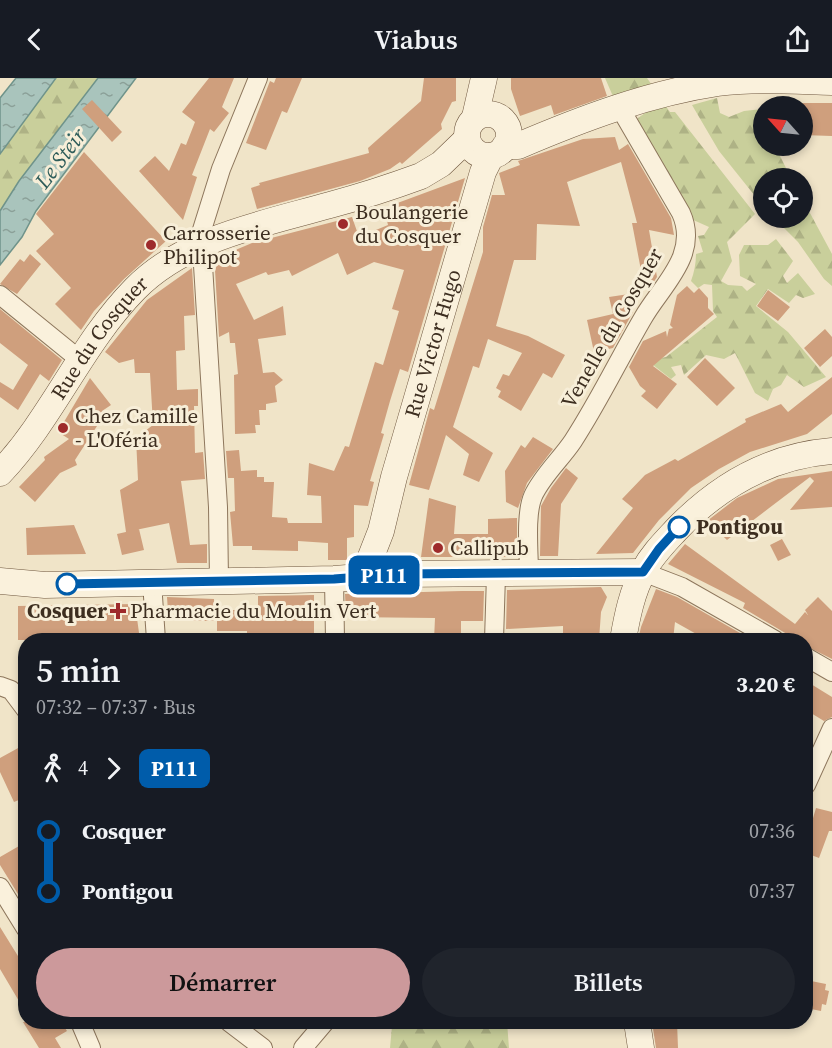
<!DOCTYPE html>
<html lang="fr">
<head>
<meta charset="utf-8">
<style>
	:root { --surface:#171b24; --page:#20242c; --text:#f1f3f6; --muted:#9ea1a6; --accent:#cc999b }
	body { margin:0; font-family:"Source Serif 4",serif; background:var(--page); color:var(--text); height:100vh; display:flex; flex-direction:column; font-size:22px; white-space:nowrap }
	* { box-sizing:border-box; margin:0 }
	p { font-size:20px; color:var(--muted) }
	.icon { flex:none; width:33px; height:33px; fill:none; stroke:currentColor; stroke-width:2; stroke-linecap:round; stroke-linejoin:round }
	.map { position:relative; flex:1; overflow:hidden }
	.panel { position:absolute; left:18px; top:555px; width:795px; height:396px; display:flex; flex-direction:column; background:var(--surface); border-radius:24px; box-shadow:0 3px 9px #0003 }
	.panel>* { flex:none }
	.badge { padding:0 12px; border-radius:9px; font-size:21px; line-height:39px }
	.needle { width:39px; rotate:297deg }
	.tools { position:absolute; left:753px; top:18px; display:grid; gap:12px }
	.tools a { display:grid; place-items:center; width:60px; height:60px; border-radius:50%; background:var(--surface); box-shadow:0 3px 9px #0003; font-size:30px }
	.map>.badge { position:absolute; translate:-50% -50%; box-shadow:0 0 0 3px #fff }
	.legs { display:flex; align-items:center; gap:9px; height:66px; padding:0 18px; font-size:20px }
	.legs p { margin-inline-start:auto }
	.overview { display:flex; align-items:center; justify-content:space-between; height:102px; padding:0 18px }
	h1 { font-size:33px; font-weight:600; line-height:45px }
	.action { display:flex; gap:12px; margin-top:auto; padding:12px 18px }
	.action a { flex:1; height:69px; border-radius:36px; background:var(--accent); color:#111; font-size:24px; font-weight:600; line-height:69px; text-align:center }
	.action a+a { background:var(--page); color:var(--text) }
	ul { padding:0 18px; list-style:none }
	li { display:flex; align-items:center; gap:21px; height:60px; font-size:22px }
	li i { display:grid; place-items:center; width:9px; height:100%; margin:0 8px; background:currentColor }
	li i::after { content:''; width:15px; height:15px; margin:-8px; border:4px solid; border-radius:50%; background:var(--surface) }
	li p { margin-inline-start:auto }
	li:first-child i { background:linear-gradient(#0000 50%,currentColor 0) }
	li:last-child i { background:linear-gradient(currentColor 50%,#0000 0) }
	header { display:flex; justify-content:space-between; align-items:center; height:78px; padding:0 18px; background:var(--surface); font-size:27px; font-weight:600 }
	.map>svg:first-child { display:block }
	.forest { fill:url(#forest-firs) }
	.water { fill:url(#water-ripples); stroke:#6f938a; stroke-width:1.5 }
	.building { fill:#cf9f7d }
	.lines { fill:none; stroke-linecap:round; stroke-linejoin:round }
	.street-casing { stroke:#8d765c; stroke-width:20 }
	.secondary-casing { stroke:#6f573f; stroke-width:27 }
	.street { stroke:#faf1dc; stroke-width:18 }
	.secondary { stroke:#faf1dc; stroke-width:26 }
	.line-1-casing { stroke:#fff; stroke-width:14 }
	.line-1 { stroke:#005caa; stroke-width:9 }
	.poi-dot { fill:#9e2a2b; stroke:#f7eed8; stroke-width:2 }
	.stop-1-dot { fill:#fff; stroke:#005caa; stroke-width:3 }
	.labels { text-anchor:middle; stroke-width:6; stroke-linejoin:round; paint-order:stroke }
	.poi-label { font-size:21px; fill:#3d2e20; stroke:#f7eed8; text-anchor:start }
	.street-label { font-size:21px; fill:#3d2e20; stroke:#f7eed8 }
	.stop-label { font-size:21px; font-weight:bold; fill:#3d2e20; stroke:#f7eed8; text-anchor:start }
	.water-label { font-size:22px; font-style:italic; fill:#2f5d5a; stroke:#f7eed8 }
</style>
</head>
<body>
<header><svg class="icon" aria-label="back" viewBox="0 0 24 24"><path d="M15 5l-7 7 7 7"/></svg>Viabus<svg class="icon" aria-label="share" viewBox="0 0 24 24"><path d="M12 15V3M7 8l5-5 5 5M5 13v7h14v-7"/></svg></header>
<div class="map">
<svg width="832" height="970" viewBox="0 0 832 970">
	<defs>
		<pattern id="forest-firs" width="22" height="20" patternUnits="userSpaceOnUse" patternTransform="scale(1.5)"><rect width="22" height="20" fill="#c9cf9b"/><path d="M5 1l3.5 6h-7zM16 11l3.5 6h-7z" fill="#aeb285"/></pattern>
		<pattern id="water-ripples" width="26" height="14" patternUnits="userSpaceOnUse" patternTransform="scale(1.5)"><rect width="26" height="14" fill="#a9c4bc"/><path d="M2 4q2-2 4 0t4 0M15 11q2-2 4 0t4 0" fill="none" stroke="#8ba098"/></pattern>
	</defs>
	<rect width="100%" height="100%" fill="#f0e4c8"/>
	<path class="forest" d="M56,0H98L19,103L0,133V76Z
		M605,0H647L656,13L615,23Z
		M717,20L720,35L729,39L744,33L762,31L764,68H775L791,100H764L763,128L719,73L692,27Z
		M662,23L670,34H675L755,136L727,164L732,183L721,203L728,207L742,208L747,213L756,206L740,198L739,177L744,167H768L776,161L793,183L783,198L787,205L798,195L815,216L803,220L796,217L789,225L768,211L756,228L788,254L826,299L804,309L787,297L781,307L773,311L768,323L755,315L735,275L724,281L706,277L684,297L681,287L671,289L676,297L671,301L648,283L666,279L717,239L713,233L712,207L704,206L698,210L691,203C694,195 696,185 696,176L703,174L698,158L704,157L709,149L691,141L634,47L638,40Z
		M803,122L832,176V208L824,201L798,164L774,140H802Z
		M402,944H507L509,970H390L392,948Z"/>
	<path class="water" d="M16,0H56L0,76V20Z
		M98,0H136L36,133L22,159L0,187V133L19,103Z"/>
	<path class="building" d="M209,0H234L222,29L229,35L214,54L210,51L192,97L197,99L183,142L139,93L155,78L169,93L181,65L186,67L195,44L182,34Z
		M276,0H302L287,35L282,33L266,72L246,65L270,3L274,5Z
		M424,0H456V23L452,24L441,46L442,51L402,86L400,84L390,91L360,103L257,131L251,110L260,107L259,105L369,75L368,70L421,23Z
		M511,0H601L607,18L554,37L551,27L520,38L511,11Z
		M92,22L122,54L112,64L82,31Z
		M802,25H832V58L802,57Z
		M615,59L619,72L628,66L671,140L674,157L649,152L657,199L651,208H644L632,145H637L621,84L567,104L580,148L537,146L536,182H514L496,248L528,258L565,277L552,300L543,295L521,333L498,319L501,313L496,310L503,296L509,298L522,275L488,261L479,290L473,288L453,349L493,375L479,404L463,397L469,376L446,357L429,412L409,407L430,330L434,332L483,174V149L492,117H505L499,95L520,87L518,83L583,61Z
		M84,74L166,163L124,201L94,233L81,252L55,226L71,210L36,173L54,156L36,136Z
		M465,100L408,294L400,291L390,323L381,355L384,356L370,403L374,404L368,428L354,427V459L347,460V482H328V465L298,463V473L252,472V468H233L230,434L235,433L234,400H228L226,373L239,372L241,393L257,392V399H264V404H274L272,439L287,440L288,445H322L321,418L307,417L309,385L334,393L345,368L349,369L375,284L383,287L399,233L392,231L404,192L374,184L347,197L338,175L292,198L289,192L268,197L266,194L236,206L254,242L283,228L286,257L258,261L263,295L274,294L283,302L275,308L277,324L266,326V332H259L260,347H255L256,355L235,356L234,297L238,296L235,265H230L229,254L219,259L215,192L219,182L226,176L252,165L352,139L359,159L388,147L384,130Z
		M30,176L41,186L17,216L0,206L20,181L24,184Z
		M192,190L195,237L184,238L185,272L176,273L177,312L198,311V328H194L195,375L203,374L205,401L181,403L190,467L207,466V485H177L169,445L126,454L120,412L138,402L136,360L142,367L146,366L145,353L153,347L150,295H135L134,281L119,285L105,274L147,222Z
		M687,208L694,215L699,210L708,220V230L714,236L653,288L677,306L657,331L641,318L646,313L640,308L629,289L643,263L666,253L667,259L669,251L673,250L670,247L677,217Z
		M768,212L790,229L778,243L757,228Z
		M629,216L633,234L613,270L594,274L587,242L613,236L609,219Z
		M0,231L62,282L49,303L40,296L18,332L0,319V304L13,312L28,287L0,265Z
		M825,251L832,259V278L820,289L804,270Z
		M705,280L735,310L717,328L687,299Z
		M832,299V336L807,356L750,374L719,391L691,410L659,442L633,475L596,476L633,430L622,421L645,397L675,381L678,383L746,344L745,341L781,326L788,334Z
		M90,300L111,327L102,333L106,340L97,348L75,382L77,387L60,395L35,424L19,409L45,382L44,379L69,361L58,354Z
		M533,359L553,371L527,405L518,430L506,424L505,393L521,367L525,370Z
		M566,390L578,400L561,426L558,478H540L541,428L551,410Z
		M832,393V429L790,432L814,403L810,399L727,462L707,443L737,420L778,401Z
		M429,420L456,428L454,456H488V441L517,440V479H421Z
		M74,447L86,476L27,477L26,450Z
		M139,451L144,472L122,477L117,456Z
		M782,461L791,477L778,483L770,467Z
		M685,466L795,546L805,534L808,537L805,532L818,519L832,533V581L806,568V562H797L743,530L745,525L668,486Z
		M601,509L607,519L601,534L599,562H563V548L506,551L507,512Z
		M656,511L677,519L740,555L736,562H707L675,544L673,562H638L641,549Z
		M462,513H484L483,543H461V562H434L435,540L346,539L345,516Z
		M314,517V556H295V561L247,562V553H217V532H258V518Z
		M167,519L214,521V543H192V533H168Z
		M135,526L140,562H18V528Z
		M806,603L832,619V639L824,643L806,632Z
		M20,669L26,678V719L14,724L0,694V680Z
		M816,730L832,734V753H829L819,780L806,775V764Z
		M26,764V829L0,787V779Z
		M0,849L26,891V935L0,891Z
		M806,902L826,906L825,912L829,913L826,927L822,926L821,933L806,930Z
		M23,944H61L67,953L55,960L61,970H39Z
		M652,944H677L678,970H656Z"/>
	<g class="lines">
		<g class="street-casing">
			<path id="street" d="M0,217L80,282
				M643,494L682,509L775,562
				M529,495C529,475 525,436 533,418C542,398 561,381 573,363C599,323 619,281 643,240C661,208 700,177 681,135L620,30
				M334,501L335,562
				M219,503L218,429L201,155L221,91L258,0
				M152,504L156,562
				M494,562L496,497
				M806,579L832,594
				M0,608L11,612L26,632
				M806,707L832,650
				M0,809L26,851
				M80,944L91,970
				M229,944L263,970
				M303,970L325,944"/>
		</g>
		<g class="secondary-casing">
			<g id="secondary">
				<circle cx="488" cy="57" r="21"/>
				<path d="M475,39L484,0"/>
				<path d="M505,68H518C581,41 650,15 718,5C754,0 795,3 832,4"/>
				<path id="s1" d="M0,395C53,339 81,266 135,211C185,160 263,146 330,127C360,119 391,109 421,98L441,86L467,61"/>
				<path id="s2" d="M363,499L381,453L394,399L483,94L491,78"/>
				<path d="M0,503L45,507L334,501L400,496L643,494"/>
				<path d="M623,562C627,539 632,513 644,492C652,477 664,465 676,452C719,407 769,378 832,373"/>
				<path d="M637,944L641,970"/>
			</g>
		</g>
		<use href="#street" class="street"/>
		<use href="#secondary" class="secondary"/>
	</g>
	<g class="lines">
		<g class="line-1-casing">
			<path id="line-1" d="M67,506L334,501L400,496L643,494L659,471L679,449"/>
		</g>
		<use href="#line-1" class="line-1"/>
	</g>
	<g class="poi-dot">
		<circle cx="343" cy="146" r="6"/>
		<circle cx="151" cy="167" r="6"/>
		<circle cx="63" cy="350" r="6"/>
		<circle cx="438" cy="470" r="6"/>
		<path d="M115 524h6v6h6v6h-6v6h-6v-6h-6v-6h6z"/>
	</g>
	<g class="stop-1-dot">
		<circle cx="679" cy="449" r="10"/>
		<circle cx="67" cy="506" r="10"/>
	</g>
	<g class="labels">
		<g class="poi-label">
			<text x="355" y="141">Boulangerie<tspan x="355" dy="24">du Cosquer</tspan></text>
			<text x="163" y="162">Carrosserie<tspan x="163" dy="24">Philipot</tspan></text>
			<text x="75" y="345">Chez Camille<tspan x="75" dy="24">- L'Oféria</tspan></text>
			<text x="450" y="477">Callipub</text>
			<text x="130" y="540">Pharmacie du Moulin Vert</text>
		</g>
		<g class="street-label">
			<text transform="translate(612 250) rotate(-60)" y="7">Venelle du Cosquer</text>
			<text dy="7" stroke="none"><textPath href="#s1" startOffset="168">Rue du Cosquer</textPath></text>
			<text dy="7" stroke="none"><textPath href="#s2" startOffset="244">Rue Victor Hugo</textPath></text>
		</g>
		<g class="stop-label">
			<text x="696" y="456">Pontigou</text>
			<text x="67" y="540" text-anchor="middle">Cosquer</text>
		</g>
		<g class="water-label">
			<text transform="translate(60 80) rotate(-53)" y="8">Le Steir</text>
		</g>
	</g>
</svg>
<div class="tools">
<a><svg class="needle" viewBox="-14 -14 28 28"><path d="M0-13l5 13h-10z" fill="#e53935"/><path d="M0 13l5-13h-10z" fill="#9ea1a6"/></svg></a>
<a><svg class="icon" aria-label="locate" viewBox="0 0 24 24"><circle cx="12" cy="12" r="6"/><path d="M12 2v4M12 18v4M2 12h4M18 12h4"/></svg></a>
</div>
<b class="badge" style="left:384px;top:497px;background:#005caa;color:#fff">P111</b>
<section class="panel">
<div class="overview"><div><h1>5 min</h1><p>07:32 – 07:37 · Bus</p></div><b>3.20 €</b></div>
<div class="legs"><svg class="icon" aria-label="walk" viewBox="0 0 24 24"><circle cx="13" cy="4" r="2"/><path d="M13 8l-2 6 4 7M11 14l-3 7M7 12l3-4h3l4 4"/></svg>4<svg class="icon" aria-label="forward" viewBox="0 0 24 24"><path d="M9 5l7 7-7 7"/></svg><b class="badge" style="background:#005caa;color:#fff">P111</b></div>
<ul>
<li><i style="color:#005caa"></i><b>Cosquer</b><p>07:36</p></li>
<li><i style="color:#005caa"></i><b>Pontigou</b><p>07:37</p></li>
</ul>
<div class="action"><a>Démarrer</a><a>Billets</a></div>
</section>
</div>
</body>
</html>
